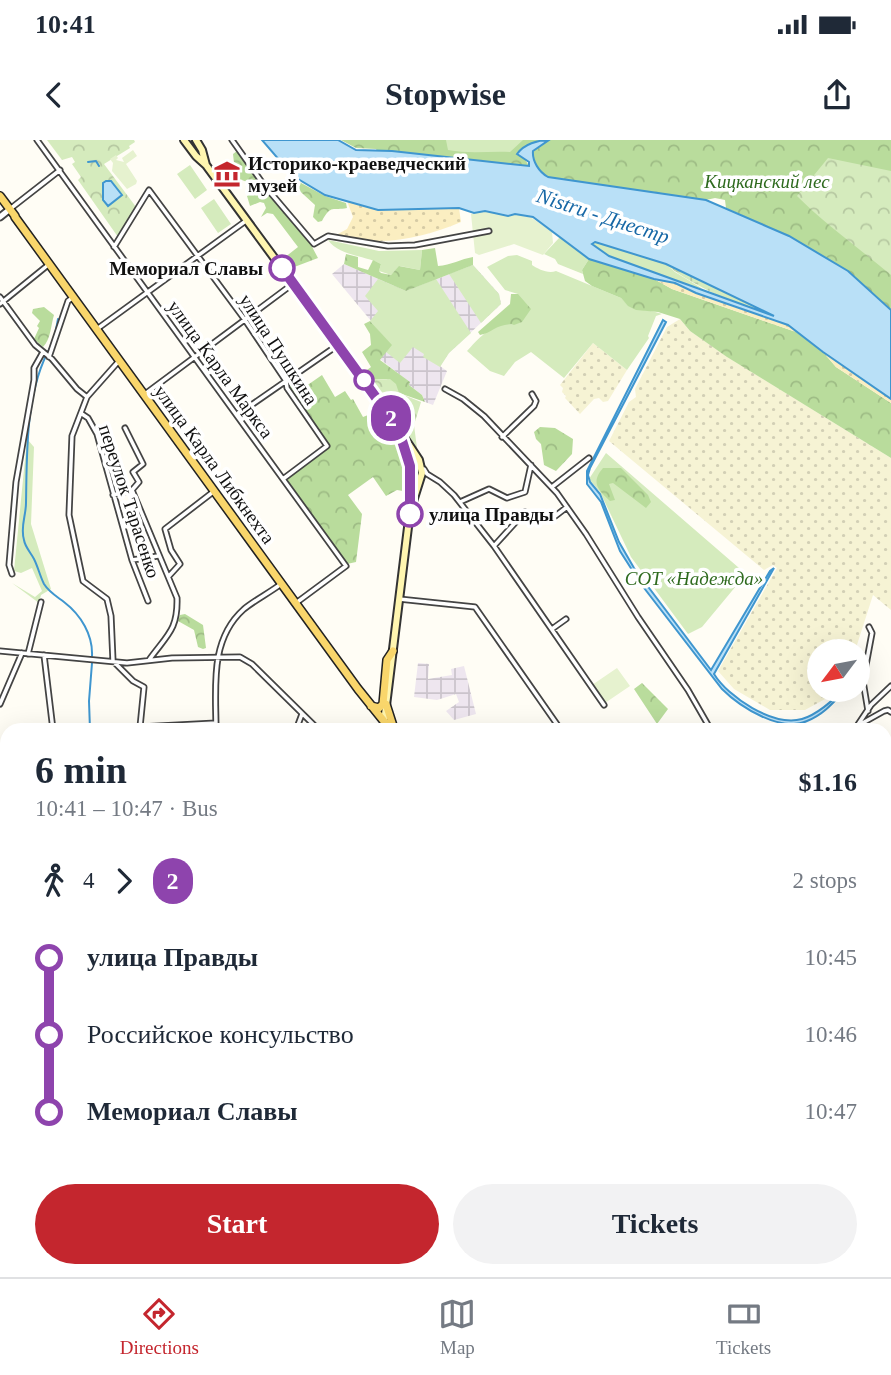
<!DOCTYPE html>
<html lang="en">
<head>
<meta charset="utf-8">
<style>
	:root { --surface:#fff; --page:#f2f2f3; --text:#1f2937; --muted:#747a83; --line:#e0e1e3; --accent:#c4262e }
	body { margin:0; font-family:Georgia,serif; background:var(--page); color:var(--text); height:100vh; display:flex; flex-direction:column; font-size:26px; white-space:nowrap }
	* { box-sizing:border-box; margin:0 }
	p { font-size:23px; color:var(--muted) }
	.icon { flex:none; width:38px; height:38px; fill:none; stroke:currentColor; stroke-width:2; stroke-linecap:round; stroke-linejoin:round }
	.map { position:relative; flex:1; overflow:hidden }
	.side { position:absolute; left:0px; top:583px; width:892px; height:555px; display:flex; flex-direction:column; background:var(--surface); border-radius:21px 21px 0 0; box-shadow:0 7px 28px #0002 }
	.side>* { flex:none }
	.badge { padding:0 14px; border-radius:23px; font-size:24px; line-height:46px }
	.needle { width:46px; rotate:238deg }
	.buttons { position:absolute; left:807px; top:499px; display:grid; gap:14px }
	.buttons a { display:grid; place-items:center; width:63px; height:63px; border-radius:50%; background:var(--surface); box-shadow:0 7px 28px #0002; font-size:35px }
	.map>.badge { position:absolute; translate:-50% -50%; box-shadow:0 0 0 4px #fff }
	.legs { display:flex; align-items:center; gap:10px; height:77px; padding:0 35px; font-size:23px }
	.legs p { margin-inline-start:auto }
	.summary { display:flex; align-items:center; justify-content:space-between; height:119px; padding:0 35px }
	h1 { font-size:38px; font-weight:700; line-height:52px }
	.action { display:flex; gap:14px; margin-top:auto; padding:14px 35px }
	.action a { flex:1; height:80px; border-radius:42px; background:var(--accent); color:#fff; font-size:28px; font-weight:700; line-height:80px; text-align:center }
	.action a+a { background:var(--page); color:var(--text) }
	ul { padding:0 35px; list-style:none }
	li { display:flex; align-items:center; gap:24px; height:77px; font-size:26px }
	li i { display:grid; place-items:center; width:10px; height:100%; margin:0 9px; background:currentColor }
	li i::after { content:''; width:18px; height:18px; margin:-9px; border:5px solid; border-radius:50%; background:var(--surface) }
	li p { margin-inline-start:auto }
	li:first-child i { background:linear-gradient(#0000 50%,currentColor 0) }
	li:last-child i { background:linear-gradient(currentColor 50%,#0000 0) }
	.status { display:flex; justify-content:space-between; align-items:center; height:49px; padding:0 35px; background:var(--surface); direction:ltr }
	.status svg { height:19px; fill:currentColor }
	header { display:flex; justify-content:space-between; align-items:center; height:91px; padding:0 35px; background:var(--surface); font-size:32px; font-weight:700 }
	.menu { display:flex; justify-content:space-around; align-items:center; height:98px; border-top:2px solid var(--line); background:var(--surface); font-size:19px; color:var(--muted) }
	.menu a { display:grid; justify-items:center; gap:4px }
	.menu .active { color:var(--accent) }
	.map>svg:first-child { display:block }
	.industrial { fill:url(#industrial-grid) }
	.farmland { fill:url(#farmland-dots) }
	.grass { fill:#d5ebbd }
	.forest { fill:url(#forest-crowns) }
	.wetland { fill:url(#wetland-marsh) }
	.sand { fill:url(#sand-dots) }
	.park { fill:url(#park-crowns) }
	.pitch { fill:#e6f2cf }
	.water { fill:#b9e0f7; stroke:#3f96cf; stroke-width:2; fill-rule:evenodd }
	.lines { fill:none; stroke-linecap:round; stroke-linejoin:round }
	.stream { stroke:#3f96cf; stroke-width:2 }
	.minor-casing { stroke:#444; stroke-width:7 }
	.tertiary-casing { stroke:#444; stroke-width:9 }
	.secondary-casing { stroke:#333; stroke-width:10 }
	.primary-casing { stroke:#222; stroke-width:10 }
	.minor { stroke:#fff; stroke-width:3.5 }
	.tertiary { stroke:#fff; stroke-width:5 }
	.secondary { stroke:#fff6b0; stroke-width:6 }
	.primary { stroke:#f9d66b; stroke-width:7 }
	.rail { stroke:#c4262e; stroke-width:2 }
	.line-1-casing { stroke:#fff; stroke-width:16 }
	.line-1 { stroke:#8e44ad; stroke-width:10 }
	.stop-1-dot { fill:#fff; stroke:#8e44ad; stroke-width:3.5 }
	.labels { text-anchor:middle; stroke-width:7; stroke-linejoin:round; paint-order:stroke }
	.poi-label { font-size:19px; font-weight:bold; fill:#111; stroke:#fff; text-anchor:start }
	.park-label { font-size:19px; font-style:italic; fill:#2f6b1f; stroke:#fff }
	.stop-label { font-size:19px; font-weight:bold; fill:#111; stroke:#fff; text-anchor:end }
	.street-label { font-size:19px; fill:#111; stroke:#fff }
	.water-label { font-size:21px; font-style:italic; fill:#1768a6; stroke:#fff }
</style>
</head>
<body>
<div class="status"><b>10:41</b><svg viewBox="0 0 49 12"><path d="M0 12V9h3v3zM5 12V6h3v6zM10 12V3h3v9zM15 12V0h3v12zM26 1h20v11H26zM47 4h2v5h-2z"/></svg></div>
<header><svg class="icon" aria-label="back" viewBox="0 0 24 24"><path d="M15 5l-7 7 7 7"/></svg>Stopwise<svg class="icon" aria-label="share" viewBox="0 0 24 24"><path d="M12 15V3M7 8l5-5 5 5M5 13v7h14v-7"/></svg></header>
<div class="map">
<svg width="891" height="1137" viewBox="0 0 891 1137">
	<defs>
		<pattern id="industrial-grid" width="8" height="8" patternUnits="userSpaceOnUse" patternTransform="scale(1.75)"><rect width="8" height="8" fill="#eee6ef"/><path d="M0 4h8M4 0v8" fill="none" stroke="#cbc4cc"/></pattern>
		<pattern id="farmland-dots" width="8" height="8" patternUnits="userSpaceOnUse" patternTransform="scale(1.75)"><rect width="8" height="8" fill="#f6f3d4"/><path d="M2 2h.1M6 6h.1" fill="none" stroke="#d2cfb5" stroke-width="1.8" stroke-linecap="round"/></pattern>
		<pattern id="forest-crowns" width="20" height="18" patternUnits="userSpaceOnUse" patternTransform="scale(1.75)"><rect width="20" height="18" fill="#b9dc9c"/><path d="M2 6a3 3 0 1 1 6 0M12 15a3 3 0 1 1 6 0" fill="none" stroke="#9ebc85"/></pattern>
		<pattern id="wetland-marsh" width="20" height="14" patternUnits="userSpaceOnUse" patternTransform="scale(1.75)"><rect width="20" height="14" fill="#d5ebbd"/><path d="M1 5h8M5 5V1M11 12h8M15 12V8" fill="none" stroke="#b6c8a1"/></pattern>
		<pattern id="sand-dots" width="8" height="8" patternUnits="userSpaceOnUse" patternTransform="scale(1.75)"><rect width="8" height="8" fill="#fbeec1"/><path d="M2 2h.1M6 6h.1" fill="none" stroke="#d6cba5" stroke-width="1.8" stroke-linecap="round"/></pattern>
		<pattern id="park-crowns" width="20" height="18" patternUnits="userSpaceOnUse" patternTransform="scale(1.75)"><rect width="20" height="18" fill="#d5ebbd"/><path d="M2 6a3 3 0 1 1 6 0M12 15a3 3 0 1 1 6 0" fill="none" stroke="#b6c8a1"/></pattern>
	</defs>
	<rect width="100%" height="100%" fill="#fffdf5"/>
	<path class="industrial" d="M344,124L406,151L473,125L499,154L501,164L449,213L440,226L447,231L433,265L425,262L422,255L409,245V242L380,219L391,205L332,134Z
		M418,523L429,524L428,539L452,535L451,529L464,526L476,574L454,580L446,571L459,562L456,554L437,560L414,557Z"/>
	<path class="farmland" d="M680,179L690,191L729,218L891,318V470L873,455L855,511H819V550H838L836,553L805,570H770L734,549L718,531L777,428L773,425L764,430L609,301L629,262L636,257L635,249L667,187Z
		M593,203L627,230L608,261L603,262L599,258L594,259L580,274L565,258L566,256L562,252L563,248L560,245Z"/>
	<path class="grass" d="M390,0H539L519,10L529,26Z
		M190,25L207,50L195,59L177,34Z
		M214,59L231,84L218,93L201,68Z
		M560,97L589,119L582,130L583,134L558,124L555,119L544,114Z
		M328,100L379,111L422,110L420,130L400,126L391,135L379,131L381,124C364,115 339,116 328,100Z
		M595,102L666,124L675,132L703,149C673,140 615,125 592,104Z
		M517,115L532,121V125C538,129 548,134 556,131L621,158C633,173 646,168 662,174L656,176L648,196L649,198L627,230L593,203L564,238L531,212L515,222L504,236L490,231L467,211C479,198 494,180 514,185L518,154L505,150L487,127L508,116Z
		M473,125L499,154L501,164L481,183L449,134Z
		M378,139L406,151L436,139L471,193L449,213L440,227L423,217L424,214L413,207L400,223L386,212L391,205L370,181L378,171L365,156Z
		M27,299L34,307L31,384L51,449L41,455L39,463L12,443L35,457L42,451L32,428L21,433L14,431Z
		M606,313L746,434L702,487L688,494L631,417L600,352L589,339Z"/>
	<path class="forest" d="M341,0H446L448,10C469,14 489,11 510,12L523,0H539L519,10L529,26L392,11H377L376,9L356,8Z
		M549,0H891V170L848,131L789,96L726,68L725,60L715,58L706,60L548,37C538,32 532,21 532,11Z
		M237,11L270,57L310,103L318,118L289,129L284,118L298,107L273,74L267,73L261,77L266,68L264,63L260,62L250,66L247,56L254,51L250,43L239,39L231,27L234,23L233,14Z
		M292,38L325,56L346,63L347,68C333,71 331,64 322,81L318,82L313,77L315,65L291,43Z
		M435,108L438,126C451,125 461,119 473,117V125L406,151L344,124L346,114L358,117V127L368,130L373,120L381,124L379,131L381,133L391,135L399,126L420,130L422,110Z
		M589,119L654,139L672,149L796,192L823,212L836,227L891,263V318L727,217L690,191L680,179L658,172L636,170L628,166L621,158L592,146L585,141L582,130Z
		M511,154H518L531,169L522,182L514,185C499,182 492,193 480,195L478,192L510,164Z
		M44,167L54,175C51,184 51,199 43,207L34,199L39,188L37,186L40,181L32,173L33,169Z
		M370,181L392,205L380,220L410,242L409,245L422,255L425,262L399,253L387,239L368,240L363,233L371,227L362,212L371,205L370,194L364,184Z
		M322,235L335,257L345,251L351,260L353,259L363,277L368,275L371,278L377,274L379,277L381,276C395,298 407,324 403,351L397,350L386,356L373,337L348,355L362,374L356,422L347,424L286,339L329,306L288,247L293,243L299,251Z
		M540,287L555,288L573,299L572,314L556,331L544,325L541,304L536,299L534,292Z
		M603,328H621L648,355L651,362L646,368L613,343L609,344L615,360L610,361C597,349 591,342 603,328Z
		M185,474L203,485L206,508L203,509L198,507L194,490L178,481L180,475Z
		M642,543L668,569L657,584L634,549Z"/>
	<path class="wetland" d="M666,124L775,176C749,172 685,142 666,124Z"/>
	<path class="sand" d="M347,61L378,70L459,68L461,82C423,98 377,109 338,94L347,89L353,77Z
		M654,139L675,143L734,167L788,185L796,192L672,149Z
		M823,212L891,258V263L836,227Z"/>
	<path class="park" d="M47,0H134L135,2L129,6L130,8L104,24L136,67L118,97L78,40L81,37L72,24L75,22L72,17L62,20Z
		M828,18L891,31V135C860,109 826,85 797,56Z
		M390,239L396,244L399,253L421,262L414,285L417,308L394,272L368,240Z"/>
	<path class="pitch" d="M133,10L137,16L126,24L137,41L136,44L127,49L112,31L113,23L110,19L116,15L118,18L116,20L124,22L122,18Z
		M485,71L508,76L516,74L532,78L552,92L553,103L543,115L514,104L479,115L475,113L471,74Z
		M617,528L630,546L605,563L592,545Z"/>
	<path class="water" d="M262,0H338L356,10L392,11L529,26V22L517,14C524,4 538,0 549,0L533,11C532,21 539,32 548,37L706,60L789,96L848,131L891,170V259L823,212L788,185L696,153L675,143L654,139L589,119L533,77L515,74L508,76L485,71L474,73L459,68L378,70L325,55L293,36ZM595,102L666,124L774,176L609,116L592,104Z
		M106,41H111L122,55L108,66L103,60V43Z
		M663,180L666,182L590,328L588,335L590,342L600,354L619,402L634,428L711,530L770,431L774,428L714,534C728,557 773,587 802,579C816,575 833,561 842,550H845C833,563 824,574 807,581C781,593 740,567 722,549L641,444L620,411L601,362L587,344V331Z"/>
	<g class="lines">
		<path class="stream" d="M88,22L96,21L99,26
			M55,195L58,179
			M51,206C25,251 27,313 26,363C26,376 20,387 24,400C25,407 31,413 34,419C38,427 40,436 44,444C49,452 56,456 64,462C81,475 93,495 92,516
			M90,590L89,561L92,523
			M0,1082L7,1075"/>
		<g class="minor-casing">
			<path id="minor" d="M37,0L346,426L296,463
				M232,0L264,45L314,104L328,96L388,106L415,105L489,91
				M10,69L60,30
				M114,107L149,50L245,180L286,241L287,248L327,306L283,339
				M0,157L35,205L52,219L77,249L87,257
				M0,164L48,125
				M97,189L247,80
				M49,217L68,161L72,158
				M118,222L87,257L72,296L69,375L83,441L107,459L111,476L113,521L133,541L144,547L140,587L216,583
				M445,249L463,259L484,276L557,353L586,394L638,477L688,550L711,590
				M145,254L294,143
				M82,274L88,278L97,294L132,420L148,461
				M237,275L338,205
				M125,288L143,324L133,332L139,342L132,350L177,458C178,490 167,495 149,520
				M502,297L534,266L536,261L532,254
				M424,329L427,334L440,342L454,355L494,406L604,565
				M552,347L589,318
				M113,355L132,350
				M460,362L489,349L507,358L525,352L531,325
				M554,377L567,367
				M494,406L525,372
				M132,420L158,416
				M12,434L9,425L16,342L34,240V228L43,212
				M169,436L180,424L171,410L165,389L213,352
				M399,459L475,467L561,590
				M552,489L566,479
				M0,511L127,523L172,518L240,517L252,524L319,590
				M28,514L41,462
				M44,515L53,590
				M0,564L22,513
				M868,571L863,541L872,493L869,487
				M859,585L884,571L888,570L891,572
				M216,590C216,548 209,500 244,469C255,460 269,453 281,444
				M296,590L302,574
				M853,590L857,586L871,565L891,546
				M886,648L891,645
				M0,662L7,622
				M0,693H7
				M886,726L891,732
				M0,732H7
				M0,802L7,806
				M0,838L7,843
				M886,846L891,853
				M0,893L7,886
				M886,937L891,933
				M886,949L891,956
				M886,1014L891,1020
				M886,1048L891,1055
				M553,1130L558,1137
				M732,1130L738,1137
				M794,1130L799,1137
				M247,1137L257,1130
				M271,1137L272,1130
				M487,1137L495,1130
				M583,1137L589,1130"/>
		</g>
		<g class="tertiary-casing">
			<path id="tertiary" d="M0,77L10,69"/>
		</g>
		<g class="secondary-casing">
			<path id="secondary" d="M184,0L196,16L206,25L386,270L419,320L422,333L410,371
				M196,0L202,10L206,25
				M384,582L410,371V326L403,300"/>
		</g>
		<g class="primary-casing">
			<path id="primary" d="M0,56L15,76
				M15,77L358,549L391,590
				M386,564L394,589
				M371,566L379,568L383,564L387,520L393,511
				M0,907L7,914
				M209,1130L215,1137
				M868,1130L874,1137"/>
		</g>
		<use href="#minor" class="minor"/>
		<use href="#tertiary" class="tertiary"/>
		<use href="#secondary" class="secondary"/>
		<use href="#primary" class="primary"/>
		<path class="rail" d="M0,921L7,929
			M192,1130L198,1137"/>
	</g>
	<g class="lines">
		<g class="line-1-casing">
			<path id="line-1" d="M282,128L398,288L410,326V374"/>
		</g>
		<use href="#line-1" class="line-1"/>
	</g>
	<defs>
		<g id="museum-bare" transform="scale(2.1)"><path d="M0-6L6-3V-2H-6V-3ZM-5-1h2V3h-2ZM-1-1h2V3h-2ZM3-1h2V3H3ZM-6 4H6V6H-6Z" fill="#c4262e" stroke="#fff" stroke-width="2.5" paint-order="stroke"/></g>
	</defs>
	<g fill-rule="evenodd">
		<use href="#museum-bare" x="227" y="34"/>
	</g>
	<g class="stop-1-dot">
		<circle cx="282" cy="128" r="12"/>
		<circle cx="364" cy="240" r="9"/>
		<circle cx="410" cy="374" r="12"/>
	</g>
	<g class="labels">
		<g class="poi-label">
			<text x="248" y="30">Историко-краеведческий<tspan x="248" dy="22">музей</tspan></text>
		</g>
		<g class="park-label">
			<text x="767" y="48">Кицканский лес</text>
			<text x="694" y="445">СОТ «Надежда»</text>
		</g>
		<g class="stop-label">
			<text x="263" y="135">Мемориал Славы</text>
			<text x="429" y="381" text-anchor="start">улица Правды</text>
		</g>
		<g class="street-label">
			<text transform="translate(279 209) rotate(57)" y="7">улица Пушкина</text>
			<text transform="translate(221 229) rotate(54)" y="7">улица Карла Маркса</text>
			<text transform="translate(215 324) rotate(54)" y="7">улица Карла Либкнехта</text>
			<text transform="translate(130 361) rotate(72)" y="7">переулок Тарасенко</text>
		</g>
		<g class="water-label">
			<text transform="translate(603 76) rotate(18)" y="7">Nistru - Днестр</text>
		</g>
	</g>
</svg>
<div class="buttons">
<a><svg class="needle" viewBox="-14 -14 28 28"><path d="M0-13l5 13h-10z" fill="#e53935"/><path d="M0 13l5-13h-10z" fill="#747a83"/></svg></a>
</div>
<b class="badge" style="left:391px;top:278px;background:#8e44ad;color:#fff">2</b>
<section class="side">
<div class="summary"><div><h1>6 min</h1><p>10:41 – 10:47 · Bus</p></div><b>$1.16</b></div>
<div class="legs"><svg class="icon" aria-label="walk" viewBox="0 0 24 24"><circle cx="13" cy="4" r="2"/><path d="M13 8l-2 6 4 7M11 14l-3 7M7 12l3-4h3l4 4"/></svg>4<svg class="icon" aria-label="forward" viewBox="0 0 24 24"><path d="M9 5l7 7-7 7"/></svg><b class="badge" style="background:#8e44ad;color:#fff">2</b><p>2 stops</p></div>
<ul>
<li><i style="color:#8e44ad"></i><b>улица Правды</b><p>10:45</p></li>
<li><i style="color:#8e44ad"></i><span>Российское консульство</span><p>10:46</p></li>
<li><i style="color:#8e44ad"></i><b>Мемориал Славы</b><p>10:47</p></li>
</ul>
<div class="action"><a>Start</a><a>Tickets</a></div>
</section>
</div>
<nav class="menu">
<a class="active"><svg class="icon" aria-label="directions" viewBox="0 0 24 24"><path d="M12 3l9 9-9 9-9-9zM9 14v-3h6M13 9l2 2-2 2"/></svg>Directions</a>
<a><svg class="icon" aria-label="map" viewBox="0 0 24 24"><path d="M3 6l6-2 6 2 6-2v14l-6 2-6-2-6 2zM9 4v14M15 6v14"/></svg>Map</a>
<a><svg class="icon" aria-label="tickets" viewBox="0 0 24 24"><path d="M3 7h18v10H3zM15 7v10"/></svg>Tickets</a>
</nav>
</body>
</html>
